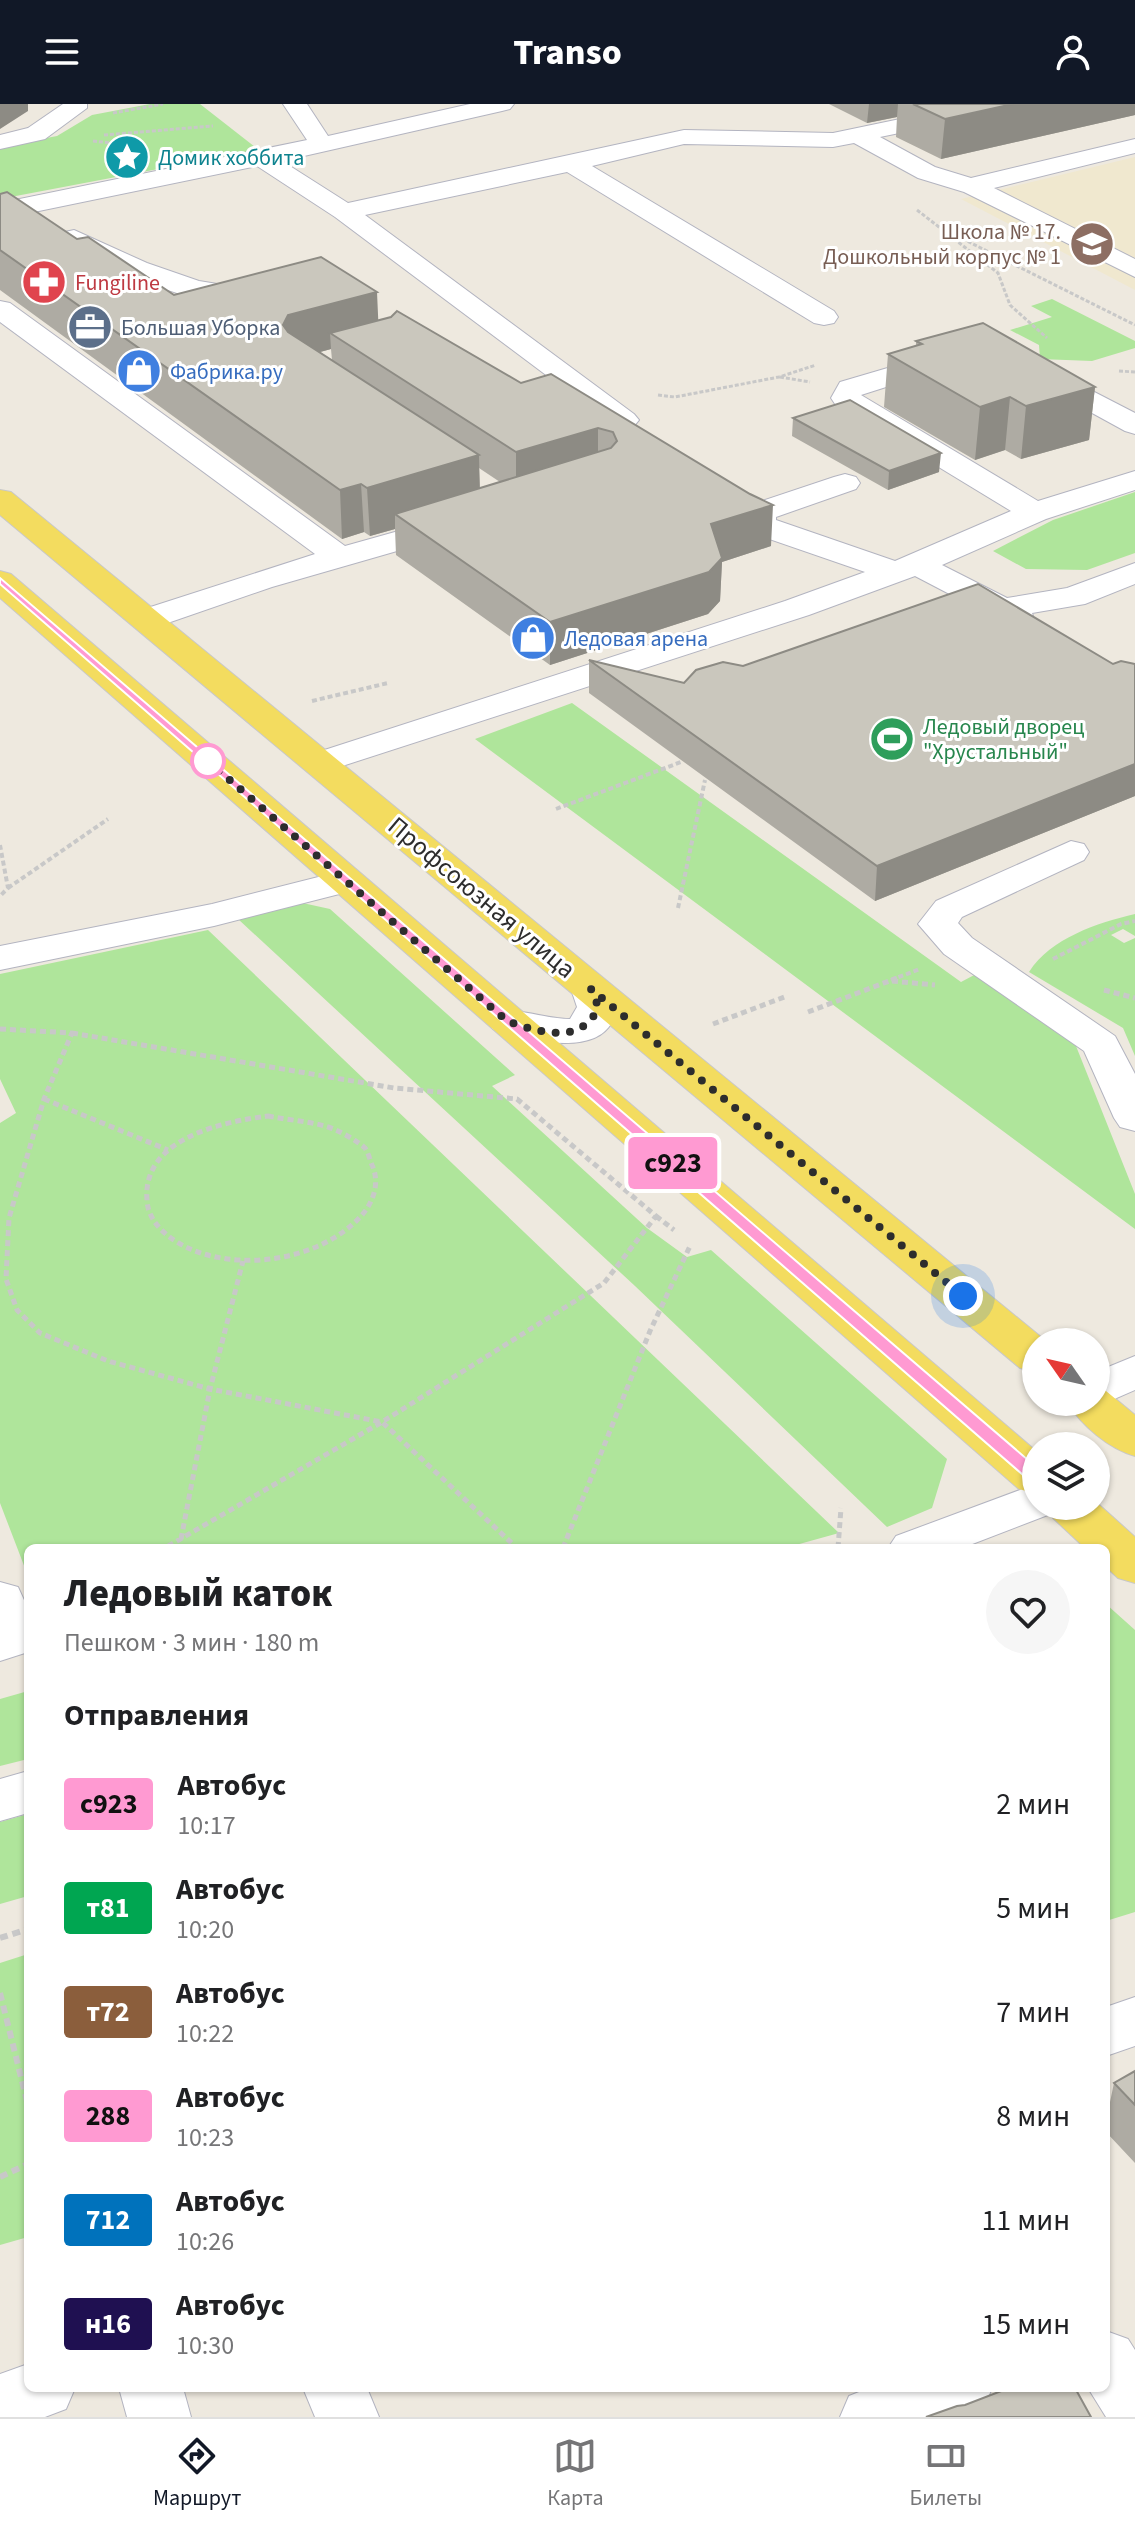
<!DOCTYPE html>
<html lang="ru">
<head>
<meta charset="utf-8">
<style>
	:root { --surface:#fff; --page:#f6f6f6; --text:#202124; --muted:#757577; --line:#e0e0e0; --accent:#111827 }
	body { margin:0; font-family:"Source Sans 3",sans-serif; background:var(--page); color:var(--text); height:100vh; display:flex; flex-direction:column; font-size:30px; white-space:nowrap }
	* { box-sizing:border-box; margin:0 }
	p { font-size:26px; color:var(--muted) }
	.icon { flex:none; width:44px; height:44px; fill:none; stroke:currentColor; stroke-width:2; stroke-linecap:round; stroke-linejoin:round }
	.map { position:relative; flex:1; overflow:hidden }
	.details { position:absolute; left:24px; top:1440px; width:1086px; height:848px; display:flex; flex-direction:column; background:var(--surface); border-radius:12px; box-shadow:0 2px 6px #0004 }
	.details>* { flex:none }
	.badge { padding:0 16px; border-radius:6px; font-size:28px; line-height:52px }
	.needle { width:52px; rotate:304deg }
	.controls { position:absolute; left:1022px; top:1224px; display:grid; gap:16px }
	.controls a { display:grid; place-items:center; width:88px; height:88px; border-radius:50%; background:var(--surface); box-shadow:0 2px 6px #0004; font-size:40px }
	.you { position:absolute; width:40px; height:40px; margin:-20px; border:6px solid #fff; border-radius:50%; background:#1a73e8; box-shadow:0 0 0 12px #1a73e833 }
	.map>.badge { position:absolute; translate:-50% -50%; box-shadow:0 0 0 4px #fff }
	h2 { padding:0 40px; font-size:30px; line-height:72px }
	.round { display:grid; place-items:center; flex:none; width:84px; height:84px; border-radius:42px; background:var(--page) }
	.overview { display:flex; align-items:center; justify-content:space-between; height:136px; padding:0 40px }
	h1 { font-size:38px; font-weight:800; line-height:60px }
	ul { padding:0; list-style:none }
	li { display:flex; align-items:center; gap:24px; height:104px; padding:0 40px }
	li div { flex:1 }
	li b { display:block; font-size:30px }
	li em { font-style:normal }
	li .badge { min-width:88px; font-weight:700; text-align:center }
	header { display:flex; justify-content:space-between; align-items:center; height:104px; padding:0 40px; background:var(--accent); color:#fff; font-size:36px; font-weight:800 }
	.tab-bar { display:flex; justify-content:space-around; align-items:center; height:112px; border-top:2px solid var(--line); background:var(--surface); font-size:22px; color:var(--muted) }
	.tab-bar a { display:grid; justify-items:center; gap:4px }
	.tab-bar .active { color:var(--accent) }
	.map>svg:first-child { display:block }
	.education { fill:#f0e8cf }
	.green { fill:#afe59b }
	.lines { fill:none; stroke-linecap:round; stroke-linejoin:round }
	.minor-casing { stroke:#b3b4c0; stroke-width:2 }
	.major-casing { stroke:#c8c8c8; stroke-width:2 }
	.path-far3 { stroke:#c8c8c8; stroke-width:3; stroke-dasharray:4 2; stroke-linecap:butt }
	.path-far2 { stroke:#c8c8c8; stroke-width:4; stroke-dasharray:5 3; stroke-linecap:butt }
	.path-far1 { stroke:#c8c8c8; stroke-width:5; stroke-dasharray:6 4; stroke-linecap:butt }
	.path { stroke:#c8c8c8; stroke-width:6; stroke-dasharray:8 5; stroke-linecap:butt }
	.minor { fill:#fff; fill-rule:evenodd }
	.major { fill:#f3dc5f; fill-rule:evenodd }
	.wall { fill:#aeaba3; fill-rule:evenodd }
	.shaded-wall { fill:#8d8b84 }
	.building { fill:#cac7bd; stroke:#8d8b84; stroke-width:2 }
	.line { fill:#ff9ad2; stroke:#fff; stroke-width:2 }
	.walk { stroke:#2d2d2d; stroke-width:8; stroke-dasharray:0 14.4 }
	.stop-dot { fill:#fff; stroke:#ff9ad2; stroke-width:4 }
	.labels { text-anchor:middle; stroke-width:6; stroke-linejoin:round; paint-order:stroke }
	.far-culture-label { font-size:22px; fill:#0d838f; stroke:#fff; text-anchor:start }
	.far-education-label { font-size:22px; fill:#785e54; stroke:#fff; text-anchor:end }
	.far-health-label { font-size:22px; fill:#be3a42; stroke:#fff; text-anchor:start }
	.far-service-label { font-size:22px; fill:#4e5e75; stroke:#fff; text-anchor:start }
	.far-shop-label { font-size:22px; fill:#366cbe; stroke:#fff; text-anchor:start }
	.far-leisure-label { font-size:22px; fill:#27864d; stroke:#fff; text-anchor:start }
	.street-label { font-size:26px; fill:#2d2d2d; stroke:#fff }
</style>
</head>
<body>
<header><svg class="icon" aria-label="menu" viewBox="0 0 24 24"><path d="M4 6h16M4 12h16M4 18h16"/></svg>Transo<svg class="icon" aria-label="person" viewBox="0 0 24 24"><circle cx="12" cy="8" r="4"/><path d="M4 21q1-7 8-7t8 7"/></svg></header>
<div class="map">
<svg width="1135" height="2313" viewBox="0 0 1135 2313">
	<rect width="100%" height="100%" fill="#eee9df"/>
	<path class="education" d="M1135,53V186L961,95Z"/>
	<path class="green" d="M150,0H200L259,46L0,95V43L57,32L92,11Z
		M1052,195L1135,237V244L1092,257L1040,255L1039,241L1010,226L1052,213L1031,202Z
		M1135,388V449L1087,466L1026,465L993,447L1053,416Z
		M572,599L961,878L978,869L1074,937L1135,1090V1125L475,635Z
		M298,798L330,805L515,971L492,982L647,1124L687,1153L711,1146L947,1355L932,1404L887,1423L635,1182L238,815Z
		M1135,810V832L1123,825L1111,831L1124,839L1135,834V952L1123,924L1029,868C1051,834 1097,819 1135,810Z
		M208,826L839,1429L785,1444H28V1472L0,1399V1019L16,1009L0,975V870Z
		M1106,1500L1135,1526V1808L1106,1817Z
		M28,1587V1655L0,1662V1595Z
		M28,1710V1792L0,1800V1718Z
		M28,1850V2133L0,2141V1859Z"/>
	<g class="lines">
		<g class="minor-casing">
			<path id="minor" d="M63,0H87V4L45,35L0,45V31L28,24Z
				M283,0H307L328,32L470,0H514L510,5L502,7L282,57L348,99L684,26L833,29L972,0H1018L1014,5L1006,7L880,33L935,63L971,74L1135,35V49L994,84L1135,155V173L964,88L918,74L854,39L833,43L684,40L592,62L834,207L838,213L834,219L824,221L814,219L567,68L365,111L634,310L639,316L634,322L624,325L614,322L335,113L257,62L0,115V99L307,36Z
				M74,126L147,159L199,177L267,188L271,194L267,200C214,213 112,166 65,140L61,134L65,128Z
				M0,197L10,199L345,442L452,412L463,414L468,421L463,428L272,483L159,522L147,525L135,522L131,515L135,508L315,450L0,218Z
				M942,248L952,250L956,256L952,262L861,291L1038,397L1135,367V386L1046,415L942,461L1007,494L1067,484L1135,459V480L1085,500L1032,509L1033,512L1029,519L1017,522L1005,519L915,472L809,511L333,665L321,669L309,665L303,658L309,651L785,497L865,468L749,428C743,419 744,410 750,401L834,373L845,370L856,373L860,379L856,385L776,413V416L895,457L1011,407L835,300L831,294L840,278Z
				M1042,261L1135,309V330L1125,327L1032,276L1028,270L1032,264Z
				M1071,737L1084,740L1089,748L1084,756L962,813L958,819L972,834L1115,932L1135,970V1027L1120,1023L1114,1014L1084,947L944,850L918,820L936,797Z
				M346,766L359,769L365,777L359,785L214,822L0,866V842L212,800Z
				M591,873L605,877C613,889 619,904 612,918C593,954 522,935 493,925L487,917L493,909C517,902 544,915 570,915L577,903L571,885L577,877Z
				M1135,1252V1286L1096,1303L1080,1298H1096V1268Z
				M1036,1380V1402H1057L1053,1409L962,1444H888L896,1432Z
				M0,1478L18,1483L28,1505V1548L0,1557Z
				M28,1667V1709L0,1717V1675Z
				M1135,1893V1942L1106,1952V1903Z
				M1106,2227L1128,2235L1135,2246V2313H1106L1088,2284H1106Z
				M28,2260V2284H75L66,2305L45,2313H0V2270Z
				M119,2284H183L191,2313H127Z
				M303,2284H367L379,2313H315Z
				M869,2284H992L983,2305L962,2313H840L849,2292Z"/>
		</g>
		<g class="major-casing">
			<path id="major" d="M0,386L11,388L1047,1238H1036V1268L1020,1264L0,411Z
				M0,467L11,470L1036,1347V1390L1019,1385L0,494Z
				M1096,1284L1106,1287L1135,1311V1352C1109,1345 1081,1321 1067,1298H1096Z
				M1096,1398L1135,1433V1479L1118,1474L1106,1463V1444H1085L1053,1414L1046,1402H1096Z"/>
		</g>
		<path class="path-far3" d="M113,9L163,0
			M104,31L213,22
			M93,37L130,41
			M917,106L939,123L1135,221
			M949,131L998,169L1010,201L1047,234
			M1119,267L1135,268
			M780,273L810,278
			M658,291L675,293L779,273L816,261"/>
		<path class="path-far2" d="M312,597L388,579
			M556,705L681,658
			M0,741L8,784L0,792
			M8,784L108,715
			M678,804L705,676
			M1053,855L1121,820L1135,817
			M891,876L920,865"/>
		<path class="path-far1" d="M892,877L935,881
			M1104,886L1135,894
			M808,908L897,874
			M713,920L787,892
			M0,925L72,929L44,995L9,1114L6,1175L17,1206L40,1229L108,1257L210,1285L382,1318L517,1444
			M72,929L394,984L517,995L656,1112L604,1179L382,1318L165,1444
			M44,995L168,1046
			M268,1012C287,1016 309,1017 328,1023C338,1026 358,1037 365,1044C368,1048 370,1056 372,1061C380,1078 374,1097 362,1111C323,1155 243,1169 188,1144C169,1135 148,1119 147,1096C142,1035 221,1018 268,1012Z
			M656,1112L674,1126
			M181,1435L210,1285L243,1157
			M563,1444L650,1227L691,1140
			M838,1444L841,1404"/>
		<path class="path" d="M0,1834L28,1825
			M0,1889L28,2001
			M0,2073L28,2060"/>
		<use href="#minor" class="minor"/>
		<use href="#major" class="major"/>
	</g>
	<path class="wall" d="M829,0H1135V11L941,55L896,33L897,13L867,19Z
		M0,90L174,191L378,217L521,279L551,270L771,442L722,458L720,497L708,510L550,561L396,451L395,425L370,432L364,428L342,435L0,186ZM331,245L332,256L320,248ZM479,364L500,378L480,384Z
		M916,237L1095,283L1089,336L1021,355L1005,346L975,356L884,303L888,250L916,242Z
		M793,314L939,368L888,386L792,332Z
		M589,556L684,579L743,562L1135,560V692L875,797L589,589Z
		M1135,1967V2059L1106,2028V2017L1114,1979Z"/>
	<path class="shaded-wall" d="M0,0H28V7L0,25Z
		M869,0H898L897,13L867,19Z
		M1013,0H1135V11L941,55L945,15Z
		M377,188L379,233L330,229L331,245L291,256L283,221L288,211Z
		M1095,283L1089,336L1021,355L1026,302Z
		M1010,293L1005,346L975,356L980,303Z
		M598,324V364L516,389V348Z
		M941,349L939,368L888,386L889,367Z
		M479,351L480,399L395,410V425L370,432L367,384Z
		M361,380L364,428L342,435L340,386Z
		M773,401L771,442L722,458L720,497L708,510L550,561V518L711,420Z
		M1135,660V692L875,797L877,762Z"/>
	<path class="building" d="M913,0H1013L945,15Z
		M7,88L77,135L88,133L174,191L321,153L377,188L288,211L283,221L288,228L479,351L367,384L361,380L340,386L0,146V90Z
		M397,207L521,279L551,270L750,390L773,401L711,420L722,454L709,468L550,518L395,410L611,344L617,337L613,328L598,324L516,348L330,229L391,213Z
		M983,219L1095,283L1026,302L1010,293L980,303L888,250L922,240L916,237Z
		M850,296L941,349L889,367L793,314Z
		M978,480L1113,560L1121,557L1135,560V660L877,762L589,556L684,579L696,566L723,558L743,562Z
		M1135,1967V2001L1114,1979Z
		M1009,2284H1075L1091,2313H926L957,2302L965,2301Z"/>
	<path class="line" d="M0,474L1042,1368L1044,1373L1042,1377H1030L0,480Z"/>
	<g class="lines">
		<path class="walk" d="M208,657L507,917C533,926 572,940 592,914C600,904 597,896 591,885L963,1192"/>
	</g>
	<defs>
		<g id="sight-disc" transform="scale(2.3)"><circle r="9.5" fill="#0f9aa8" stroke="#fff"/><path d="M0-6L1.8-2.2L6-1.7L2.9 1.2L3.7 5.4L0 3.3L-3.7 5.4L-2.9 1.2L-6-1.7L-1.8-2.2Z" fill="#fff"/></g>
		<g id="school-disc" transform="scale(2.3)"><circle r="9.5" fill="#8d6e63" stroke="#fff"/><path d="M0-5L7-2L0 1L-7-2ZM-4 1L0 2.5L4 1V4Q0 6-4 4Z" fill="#fff"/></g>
		<g id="pharmacy-disc" transform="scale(2.3)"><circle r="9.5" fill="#e0444e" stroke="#fff"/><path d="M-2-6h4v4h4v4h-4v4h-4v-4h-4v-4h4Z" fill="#fff"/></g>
		<g id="office-disc" transform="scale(2.3)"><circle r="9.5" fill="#5c6f8a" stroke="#fff"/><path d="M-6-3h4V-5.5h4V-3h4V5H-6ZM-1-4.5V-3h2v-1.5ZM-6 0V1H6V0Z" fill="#fff"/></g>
		<g id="shop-disc" transform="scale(2.3)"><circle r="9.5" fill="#3f7fe0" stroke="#fff"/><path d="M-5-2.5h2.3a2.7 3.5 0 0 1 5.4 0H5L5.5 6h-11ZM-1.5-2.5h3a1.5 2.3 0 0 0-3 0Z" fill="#fff"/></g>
		<g id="stadium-disc" transform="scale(2.3)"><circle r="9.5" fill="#2e9e5b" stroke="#fff"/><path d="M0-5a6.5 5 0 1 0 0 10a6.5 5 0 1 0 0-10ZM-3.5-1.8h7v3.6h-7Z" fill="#fff"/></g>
	</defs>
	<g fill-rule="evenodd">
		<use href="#sight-disc" x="127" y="53"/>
		<use href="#school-disc" x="1092" y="140"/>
		<use href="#pharmacy-disc" x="44" y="178"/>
		<use href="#office-disc" x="90" y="223"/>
		<use href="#shop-disc" x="139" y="267"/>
		<use href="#shop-disc" x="533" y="534"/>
		<use href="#stadium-disc" x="892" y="635"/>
	</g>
	<circle class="stop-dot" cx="208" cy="657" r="16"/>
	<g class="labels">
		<g class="far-culture-label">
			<text x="158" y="61">Домик хоббита</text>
		</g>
		<g class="far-education-label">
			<text x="1061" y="135">Школа № 17.<tspan x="1061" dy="25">Дошкольный корпус № 1</tspan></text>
		</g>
		<g class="far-health-label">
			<text x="75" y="186">Fungiline</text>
		</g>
		<g class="far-service-label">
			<text x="121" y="231">Большая Уборка</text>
		</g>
		<g class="far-shop-label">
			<text x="170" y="275">Фабрика.ру</text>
			<text x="564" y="542">Ледовая арена</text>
		</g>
		<g class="far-leisure-label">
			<text x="923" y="630">Ледовый дворец<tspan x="923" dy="25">"Хрустальный"</tspan></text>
		</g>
		<g class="street-label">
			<text transform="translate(482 793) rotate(40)" y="9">Профсоюзная улица</text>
		</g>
	</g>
</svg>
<div class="controls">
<a><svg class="needle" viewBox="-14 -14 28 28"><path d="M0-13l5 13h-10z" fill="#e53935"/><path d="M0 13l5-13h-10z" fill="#757577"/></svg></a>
<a><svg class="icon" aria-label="layers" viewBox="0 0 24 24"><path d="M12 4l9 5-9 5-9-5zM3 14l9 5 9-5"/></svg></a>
</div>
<div class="you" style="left:963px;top:1192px"></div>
<b class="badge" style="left:673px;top:1059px;background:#ff9ad2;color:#111">с923</b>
<section class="details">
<div class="overview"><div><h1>Ледовый каток</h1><p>Пешком · 3 мин · 180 m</p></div><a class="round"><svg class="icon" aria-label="heart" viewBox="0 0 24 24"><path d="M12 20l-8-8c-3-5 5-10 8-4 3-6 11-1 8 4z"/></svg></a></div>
<h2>Отправления</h2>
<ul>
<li><span class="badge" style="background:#ff9ad2;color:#111">с923</span><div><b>Автобус</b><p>10:17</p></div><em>2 мин</em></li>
<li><span class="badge" style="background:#00a651;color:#fff">т81</span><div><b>Автобус</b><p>10:20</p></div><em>5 мин</em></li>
<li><span class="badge" style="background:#8b5e3c;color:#fff">т72</span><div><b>Автобус</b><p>10:22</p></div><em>7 мин</em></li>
<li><span class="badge" style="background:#ff9ad2;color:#111">288</span><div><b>Автобус</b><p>10:23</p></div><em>8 мин</em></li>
<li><span class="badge" style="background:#0072bc;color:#fff">712</span><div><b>Автобус</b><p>10:26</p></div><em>11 мин</em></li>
<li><span class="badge" style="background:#1f1051;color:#fff">н16</span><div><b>Автобус</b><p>10:30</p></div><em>15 мин</em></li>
</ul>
</section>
</div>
<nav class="tab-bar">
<a class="active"><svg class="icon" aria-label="directions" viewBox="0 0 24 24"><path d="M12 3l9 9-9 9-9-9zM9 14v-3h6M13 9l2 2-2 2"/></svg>Маршрут</a>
<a><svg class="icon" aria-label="map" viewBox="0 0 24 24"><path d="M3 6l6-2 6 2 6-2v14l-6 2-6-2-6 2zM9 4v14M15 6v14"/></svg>Карта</a>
<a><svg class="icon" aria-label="tickets" viewBox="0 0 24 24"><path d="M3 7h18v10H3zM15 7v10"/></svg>Билеты</a>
</nav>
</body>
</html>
